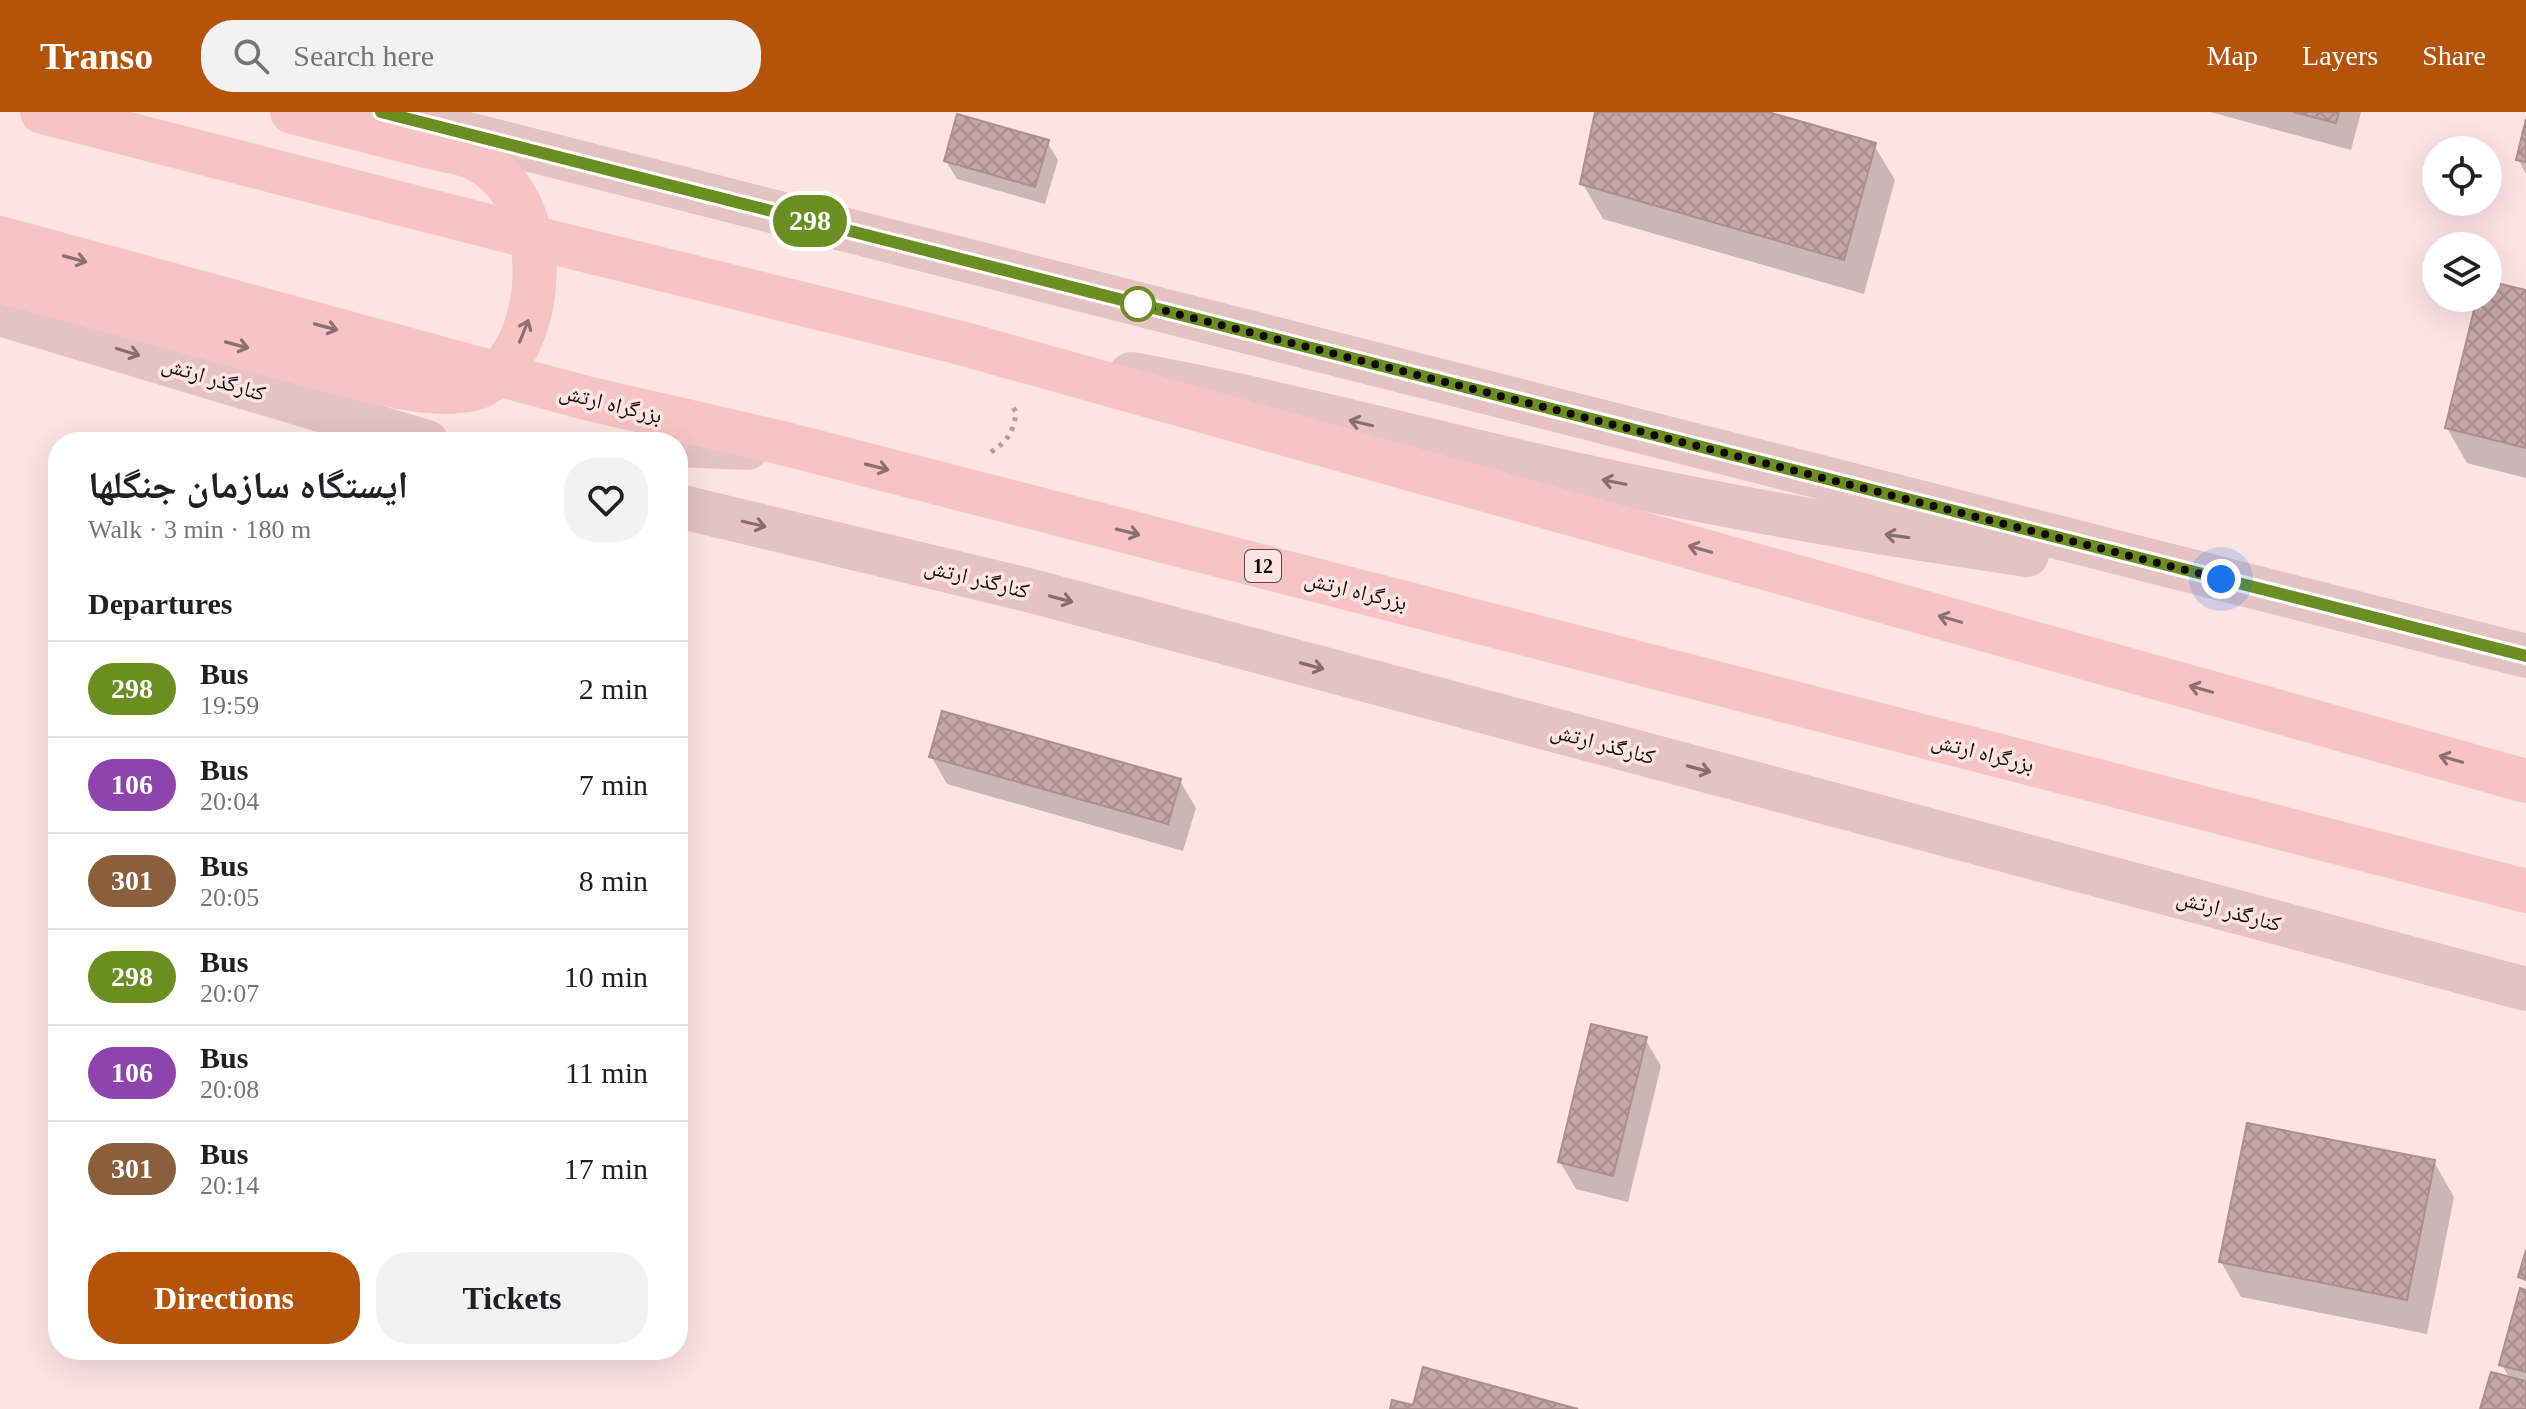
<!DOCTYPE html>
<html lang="en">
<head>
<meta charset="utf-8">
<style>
	:root { --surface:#fff; --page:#f2f2f2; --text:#202124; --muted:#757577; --line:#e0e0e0; --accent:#b45309 }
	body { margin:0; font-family:"Times New Roman","Noto Naskh Arabic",serif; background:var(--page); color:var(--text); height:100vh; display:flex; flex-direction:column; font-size:30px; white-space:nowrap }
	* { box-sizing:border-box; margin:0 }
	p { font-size:26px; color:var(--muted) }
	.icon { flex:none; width:44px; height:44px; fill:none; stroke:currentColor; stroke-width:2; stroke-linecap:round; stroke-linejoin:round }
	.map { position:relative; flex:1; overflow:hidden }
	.side { position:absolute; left:48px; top:320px; width:640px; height:928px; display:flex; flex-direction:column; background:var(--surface); border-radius:32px; box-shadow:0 8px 32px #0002 }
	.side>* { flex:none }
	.badge { padding:0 16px; border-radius:26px; font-size:28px; line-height:52px }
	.tools { position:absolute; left:2422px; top:24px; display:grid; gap:16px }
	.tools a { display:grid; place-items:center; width:80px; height:80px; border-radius:50%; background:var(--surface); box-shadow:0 8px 32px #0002; font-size:40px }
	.you { position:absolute; width:40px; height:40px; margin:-20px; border:6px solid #fff; border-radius:50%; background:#1a73e8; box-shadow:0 0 0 12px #1a73e833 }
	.map>.badge { position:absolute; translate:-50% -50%; box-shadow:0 0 0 4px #fff }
	h2 { padding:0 40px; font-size:30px; line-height:72px }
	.round { display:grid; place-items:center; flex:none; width:84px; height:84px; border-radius:32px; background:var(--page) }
	.headline { display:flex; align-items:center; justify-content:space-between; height:136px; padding:0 40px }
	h1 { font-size:38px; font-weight:800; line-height:60px }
	.cta { display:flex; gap:16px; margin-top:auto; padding:16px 40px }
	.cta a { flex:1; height:92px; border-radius:32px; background:var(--accent); color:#fff; font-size:32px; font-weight:800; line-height:92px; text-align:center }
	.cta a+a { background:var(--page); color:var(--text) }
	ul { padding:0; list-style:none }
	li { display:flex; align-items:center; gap:24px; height:96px; padding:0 40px; border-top:2px solid var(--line) }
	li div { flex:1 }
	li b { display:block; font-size:30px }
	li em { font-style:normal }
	li .badge { min-width:88px; font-weight:700; text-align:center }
	header { display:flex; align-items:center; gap:48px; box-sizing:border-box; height:112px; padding:0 40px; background:var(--accent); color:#fff }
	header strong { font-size:38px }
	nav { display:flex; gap:44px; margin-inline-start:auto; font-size:28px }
	.search { width:560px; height:72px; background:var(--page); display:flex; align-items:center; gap:20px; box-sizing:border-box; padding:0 28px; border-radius:32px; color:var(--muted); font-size:30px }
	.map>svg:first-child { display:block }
	.shadow { fill:#0003 }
	.building { fill:url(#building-cross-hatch); stroke:#ae8f8f; stroke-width:2 }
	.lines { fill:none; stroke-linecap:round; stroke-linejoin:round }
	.path { stroke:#b49e9e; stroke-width:5; stroke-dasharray:4 6; stroke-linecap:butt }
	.primary { stroke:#e6c3c3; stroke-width:44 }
	.trunk { stroke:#f6c4c4; stroke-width:44 }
	.oneway { stroke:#8f6f6f }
	.oneway2 { stroke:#876f6f }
	.line-casing { stroke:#fff; stroke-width:18 }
	.line { stroke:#6b8e23; stroke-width:12 }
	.walk { stroke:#120808; stroke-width:8; stroke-dasharray:0 14.4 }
	.stop-dot { fill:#fff; stroke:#6b8e23; stroke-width:4 }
	.labels { text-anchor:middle; stroke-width:7; stroke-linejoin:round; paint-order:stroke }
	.shield { fill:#fee3e3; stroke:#594a4a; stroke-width:2 }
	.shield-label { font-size:20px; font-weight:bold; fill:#120808 }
	.street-label { font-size:22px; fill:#120808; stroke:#fee3e3 }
</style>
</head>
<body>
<header>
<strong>Transo</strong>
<div class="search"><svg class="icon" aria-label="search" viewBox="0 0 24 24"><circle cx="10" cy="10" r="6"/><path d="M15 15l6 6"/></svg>Search here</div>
<nav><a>Map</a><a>Layers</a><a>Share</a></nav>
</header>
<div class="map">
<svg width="2526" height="1297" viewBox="0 0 2526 1297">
	<defs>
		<pattern id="building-cross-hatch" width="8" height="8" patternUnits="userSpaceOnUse" patternTransform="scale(2)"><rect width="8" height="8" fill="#c6a7a7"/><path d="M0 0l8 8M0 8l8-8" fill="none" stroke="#a98e8e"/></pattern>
	</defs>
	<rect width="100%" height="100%" fill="#fee3e3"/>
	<path class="shadow" d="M1597,0H1760L1874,33L1895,68L1864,182L1603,107L1583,72Z
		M2210,0H2361L2351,38Z
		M2526,15V62L2518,47Z
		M1047,30L1058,48L1045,92L957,67L946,49Z
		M2488,171L2526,180V366L2467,351L2447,316L2479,186H2488Z
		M931,644L1180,669L1196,696L1183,739L947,672Z
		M1645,927L1661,954L1628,1090L1576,1077L1560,1050Z
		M2434,1050L2454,1085L2427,1222L2241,1185L2221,1150Z
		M2526,1180V1297H2482L2510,1267L2502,1253Z"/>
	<path class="building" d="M1595,0H1768L1876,31L1844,148L1580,72Z
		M2293,0H2339L2336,11Z
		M957,2L1049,28L1035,75L944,49Z
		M2526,7V50L2516,48Z
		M2488,169L2526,178V336L2445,316L2477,186H2488Z
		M942,599L1181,667L1168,712L929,645Z
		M1591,912L1647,925L1613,1064L1558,1050Z
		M2247,1011L2435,1048L2407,1188L2219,1150Z
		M2526,1138V1168L2518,1165Z
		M2520,1176L2526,1178V1260L2499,1253Z
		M1423,1255L1578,1297H1390L1392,1288L1413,1293Z
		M2491,1260L2526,1269V1297H2480Z"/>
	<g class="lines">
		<path class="path" d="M991,340C1007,330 1014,319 1016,300L1010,291"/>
		<path class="primary" d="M381,0L2526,544
			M0,202L427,330
			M1131,262C1280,289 1426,329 1574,362C1724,395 1876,421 2027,443
			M678,333L747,336
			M678,394L1028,478L2526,877"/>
		<path class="trunk" d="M42,0L551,130L957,230L2526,669
			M0,126L586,286L782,331L2526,779
			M0,169L365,268C400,275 437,285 473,277C489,273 505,255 513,242C549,184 542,81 476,47C460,39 439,38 422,33C379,22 336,11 292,0"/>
	</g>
	<defs><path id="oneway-shaft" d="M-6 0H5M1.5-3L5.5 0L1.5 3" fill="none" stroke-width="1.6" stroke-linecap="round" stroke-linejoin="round" transform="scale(2)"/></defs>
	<g class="oneway">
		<use href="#oneway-shaft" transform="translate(75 147) rotate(15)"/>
		<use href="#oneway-shaft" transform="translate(326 215) rotate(15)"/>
		<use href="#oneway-shaft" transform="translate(524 219) rotate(-68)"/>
		<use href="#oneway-shaft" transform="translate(237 233) rotate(15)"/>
		<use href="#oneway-shaft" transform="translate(877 355) rotate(14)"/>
		<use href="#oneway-shaft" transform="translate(1128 420) rotate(14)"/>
		<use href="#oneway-shaft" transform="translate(1700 437) rotate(-164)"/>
		<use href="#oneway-shaft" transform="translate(1950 507) rotate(-164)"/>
		<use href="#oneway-shaft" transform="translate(2201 577) rotate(-164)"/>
		<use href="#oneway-shaft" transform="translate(2451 647) rotate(-164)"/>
	</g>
	<g class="oneway2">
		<use href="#oneway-shaft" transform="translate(128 240) rotate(17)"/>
		<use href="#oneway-shaft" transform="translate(1361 311) rotate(-167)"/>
		<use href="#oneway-shaft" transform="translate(1614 370) rotate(-169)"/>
		<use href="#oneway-shaft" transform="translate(754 412) rotate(13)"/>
		<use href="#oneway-shaft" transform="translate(1897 424) rotate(-172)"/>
		<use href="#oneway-shaft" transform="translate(1061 487) rotate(15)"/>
		<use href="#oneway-shaft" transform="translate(1312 554) rotate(15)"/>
		<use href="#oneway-shaft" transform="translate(1699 657) rotate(15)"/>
	</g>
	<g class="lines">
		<g class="line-casing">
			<path id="line" d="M381,0L2526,544"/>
		</g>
		<use href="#line" class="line"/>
		<path class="walk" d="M1138,192L2221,467"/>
	</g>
	<circle class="stop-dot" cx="1138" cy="192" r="16"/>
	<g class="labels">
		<rect class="shield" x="1245" y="438" width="36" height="32" rx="6"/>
		<g class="shield-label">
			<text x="1263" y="461">12</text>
		</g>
		<g class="street-label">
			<text transform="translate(214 266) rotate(17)" y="8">کنارگذر ارتش</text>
			<text transform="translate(611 291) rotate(14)" y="8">بزرگراه ارتش</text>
			<text transform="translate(977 466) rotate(14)" y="8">کنارگذر ارتش</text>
			<text transform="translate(1356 478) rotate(14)" y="8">بزرگراه ارتش</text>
			<text transform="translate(1603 631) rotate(15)" y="8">کنارگذر ارتش</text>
			<text transform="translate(1983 640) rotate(14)" y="8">بزرگراه ارتش</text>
			<text transform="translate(2229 798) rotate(15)" y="8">کنارگذر ارتش</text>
		</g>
	</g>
</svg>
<div class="tools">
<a><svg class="icon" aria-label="locate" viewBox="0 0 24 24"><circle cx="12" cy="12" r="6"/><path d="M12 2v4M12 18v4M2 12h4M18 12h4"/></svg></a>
<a><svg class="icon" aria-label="layers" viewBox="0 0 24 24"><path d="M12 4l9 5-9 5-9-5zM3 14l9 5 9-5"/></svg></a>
</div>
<div class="you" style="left:2221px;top:467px"></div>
<b class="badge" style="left:810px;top:109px;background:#6b8e23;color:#fff">298</b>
<section class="side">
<div class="headline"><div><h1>ایستگاه سازمان جنگلها</h1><p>Walk · 3 min · 180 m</p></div><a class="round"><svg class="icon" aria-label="heart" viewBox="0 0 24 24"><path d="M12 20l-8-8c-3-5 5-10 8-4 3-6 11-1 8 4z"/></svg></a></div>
<h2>Departures</h2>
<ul>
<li><span class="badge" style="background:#6b8e23;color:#fff">298</span><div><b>Bus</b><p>19:59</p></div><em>2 min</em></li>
<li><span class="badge" style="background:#8e44ad;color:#fff">106</span><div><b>Bus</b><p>20:04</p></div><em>7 min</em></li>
<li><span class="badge" style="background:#8b5e3c;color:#fff">301</span><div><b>Bus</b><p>20:05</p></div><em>8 min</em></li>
<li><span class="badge" style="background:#6b8e23;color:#fff">298</span><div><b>Bus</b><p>20:07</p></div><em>10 min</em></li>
<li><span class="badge" style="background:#8e44ad;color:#fff">106</span><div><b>Bus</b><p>20:08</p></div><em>11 min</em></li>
<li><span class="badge" style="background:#8b5e3c;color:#fff">301</span><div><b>Bus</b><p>20:14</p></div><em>17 min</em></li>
</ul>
<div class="cta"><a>Directions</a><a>Tickets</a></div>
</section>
</div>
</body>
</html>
